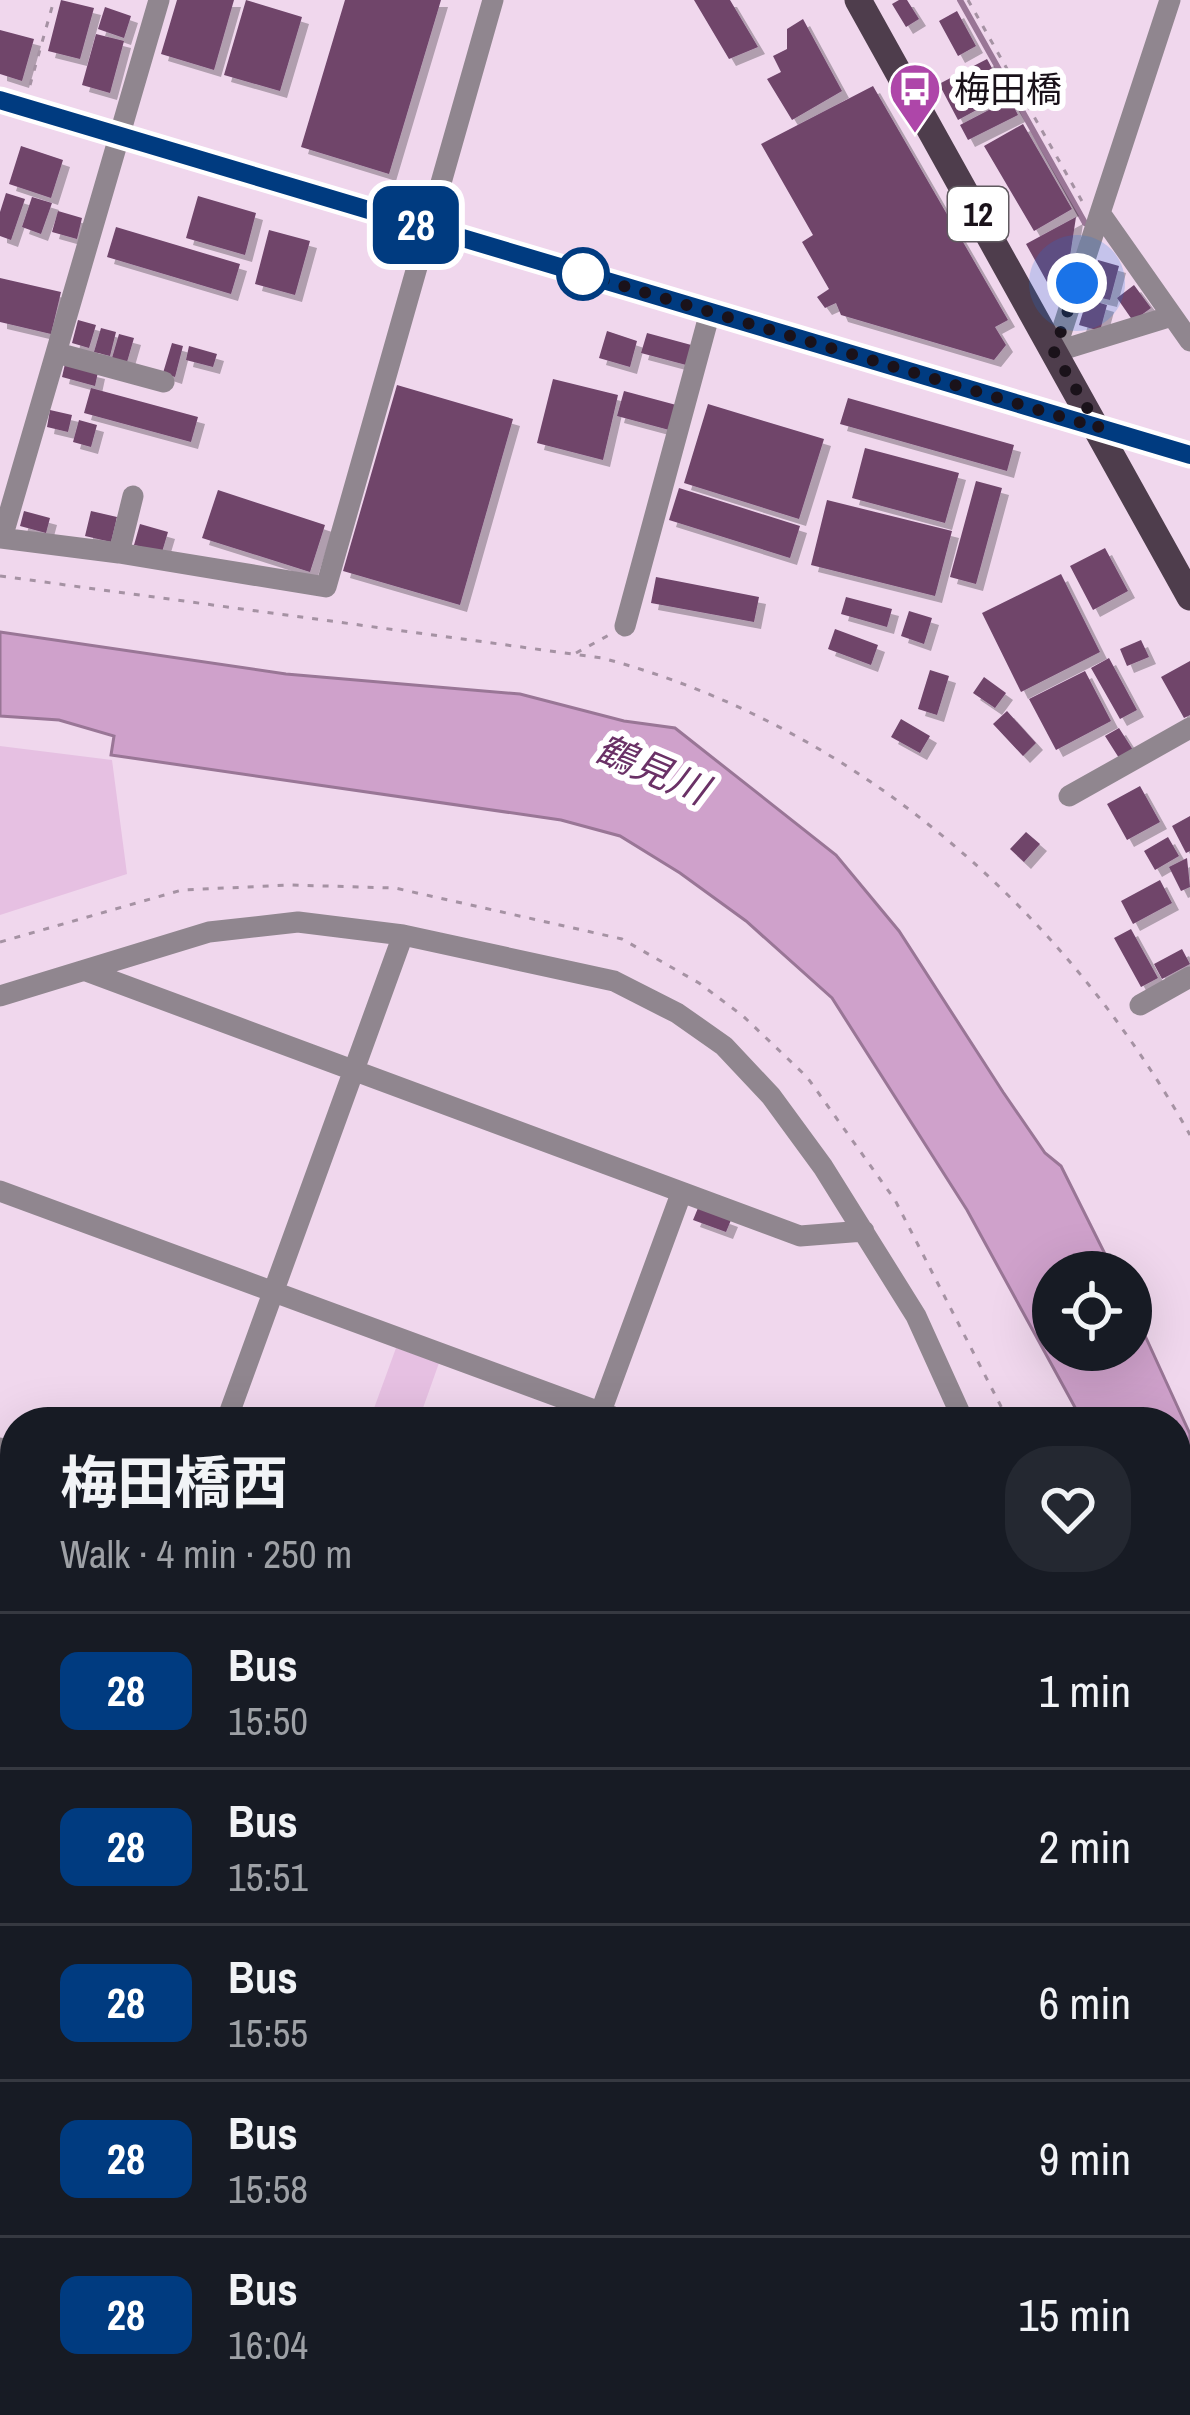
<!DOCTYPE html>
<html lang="en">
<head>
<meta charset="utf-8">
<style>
	:root { --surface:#171b24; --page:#242831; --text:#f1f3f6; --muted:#9ea1a6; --line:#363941 }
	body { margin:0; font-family:"Archivo Narrow","Noto Sans JP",sans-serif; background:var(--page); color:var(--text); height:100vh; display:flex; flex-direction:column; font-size:45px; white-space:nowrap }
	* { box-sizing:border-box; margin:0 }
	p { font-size:39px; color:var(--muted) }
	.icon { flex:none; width:66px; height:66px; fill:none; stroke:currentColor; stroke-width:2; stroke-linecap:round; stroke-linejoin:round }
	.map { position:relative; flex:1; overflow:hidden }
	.drawer { position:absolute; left:0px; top:1407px; width:1191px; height:1008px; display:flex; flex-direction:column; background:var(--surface); border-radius:48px 48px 0 0; box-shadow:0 12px 48px #0002 }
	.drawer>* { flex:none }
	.badge { padding:0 24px; border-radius:18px; font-size:42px; line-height:78px }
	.controls { position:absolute; left:1032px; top:1251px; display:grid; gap:24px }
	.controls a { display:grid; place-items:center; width:120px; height:120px; border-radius:50%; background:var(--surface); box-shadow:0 12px 48px #0002; font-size:60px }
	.you { position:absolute; width:60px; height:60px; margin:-30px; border:9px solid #fff; border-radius:50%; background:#1a73e8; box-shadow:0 0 0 18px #1a73e833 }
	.map>.badge { position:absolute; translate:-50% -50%; box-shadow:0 0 0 6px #fff }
	.round { display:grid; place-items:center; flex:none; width:126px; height:126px; border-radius:48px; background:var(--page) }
	.overview { display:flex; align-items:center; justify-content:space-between; height:204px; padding:0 60px }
	h1 { font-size:57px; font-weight:700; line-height:90px }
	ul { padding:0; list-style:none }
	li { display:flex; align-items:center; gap:36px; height:156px; padding:0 60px; border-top:3px solid var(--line) }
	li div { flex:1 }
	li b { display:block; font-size:45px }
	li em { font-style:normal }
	li .badge { min-width:132px; font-weight:700; text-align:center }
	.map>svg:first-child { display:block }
	.green { fill:#e6c0e2 }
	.water { fill:#cfa1cb; stroke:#997696; stroke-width:3 }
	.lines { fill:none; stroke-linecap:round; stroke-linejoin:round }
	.stream { stroke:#997696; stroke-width:6 }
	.building { fill:#6f456b; filter:url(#shadow) }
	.path { stroke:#a592a3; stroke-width:3; stroke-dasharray:6 9; stroke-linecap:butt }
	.minor { stroke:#90868f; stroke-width:21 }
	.major { stroke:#4e3d4c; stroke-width:27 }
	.rail-casing { stroke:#8d7c8c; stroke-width:10 }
	.rail { stroke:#fff; stroke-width:6; stroke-dasharray:18; stroke-linecap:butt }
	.line-casing { stroke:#fff; stroke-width:27 }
	.line { stroke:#003b80; stroke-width:18 }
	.walk { stroke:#1a121a; stroke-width:12; stroke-dasharray:0 21.6 }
	.stop-dot { fill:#fff; stroke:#003b80; stroke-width:6 }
	.labels { text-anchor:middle; stroke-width:12; stroke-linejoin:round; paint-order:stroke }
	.shield { fill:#fff; stroke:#5f595f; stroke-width:3 }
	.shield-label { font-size:33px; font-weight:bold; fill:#1a121a }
	.poi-label { font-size:36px; fill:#1a121a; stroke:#fff; text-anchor:start }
	.water-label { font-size:39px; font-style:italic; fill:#6a3166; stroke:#fff }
</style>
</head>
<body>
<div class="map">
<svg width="1190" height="2415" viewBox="0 0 1190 2415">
	<defs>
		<filter id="shadow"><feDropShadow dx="7" dy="7" stdDeviation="0" flood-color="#0004"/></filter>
	</defs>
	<rect width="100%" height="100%" fill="#f0d7ed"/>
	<path class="green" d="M0,746L112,760L127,874L0,915Z
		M396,1348L439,1363L418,1422H369Z"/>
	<path class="water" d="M0,632L286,674L520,694L624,721L675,728L836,855L899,931L1003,1092L1045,1153L1061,1166L1114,1272H1053V1350H1131V1305L1190,1434V1676C1180,1651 1186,1637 1176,1616V1422H1083L967,1210L832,998L746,921L680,873L620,836L561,820L111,755L114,736L59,720L0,716Z"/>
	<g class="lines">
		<path class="stream" d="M960,0L1085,223
			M1176,1981L1190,1986"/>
	</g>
	<path class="building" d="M61,0L94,8L80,59L48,51Z
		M177,0H234L214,70L161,54Z
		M246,0L302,17L280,91L224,75Z
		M345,0H441L389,174L301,147Z
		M694,0H730L758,47L729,59Z
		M899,0H907L919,19L906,27L892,4Z
		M105,7L131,16L124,38L98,29Z
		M957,11L976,46L958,56L939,21Z
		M803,19L842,91L792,120L767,79L781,72L773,56L787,49V29Z
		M0,30L34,39L22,81L0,74Z
		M96,34L124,41L110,93L82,85Z
		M987,59L1006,94L958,120L939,84Z
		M873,86L1008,320L995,327L1006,345L994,360L841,315L836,303L825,308L817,297L829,289L802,242L813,235L761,144Z
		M1010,99L1018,115L968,140L960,125Z
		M1023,124L1072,209L1034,231L984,146Z
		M21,146L63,160L51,198L9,184Z
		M6,193L25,199L11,240L0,236V212Z
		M198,196L256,213L245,255L186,238Z
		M32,197L52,203L41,234L22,227Z
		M58,211L82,218L77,239L52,232Z
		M1076,217L1062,309L1026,244Z
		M116,227L240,264L231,294L107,257Z
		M269,230L310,241L295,295L255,284Z
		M1098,260L1119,266L1110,300L1089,295Z
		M0,278L61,292L51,334L0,322Z
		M1134,285L1151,308L1133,321L1117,298Z
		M1087,299L1107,305L1100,331L1079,325Z
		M78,320L96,325L89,348L72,343Z
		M101,328L116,332L110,356L94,352Z
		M607,331L637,341L630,367L599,358Z
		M647,333L695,346L690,366L641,353Z
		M119,334L134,338L127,362L112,358Z
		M172,343L183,346L175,377L163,373Z
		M189,346L217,354L213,367L186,360Z
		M65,364L98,372L95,386L62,377Z
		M553,379L618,395L603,460L537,443Z
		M397,385L513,419L460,605L343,571Z
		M91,388L198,417L191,442L84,413Z
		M624,391L680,406L673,431L617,416Z
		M848,398L1014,445L1007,471L840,424Z
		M708,404L824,439L799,519L684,483Z
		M50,410L72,415L68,432L47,427Z
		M79,420L97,425L91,447L73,442Z
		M865,448L959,473L945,523L852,498Z
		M976,481L1002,488L976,584L950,577Z
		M679,488L800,526L790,558L669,520Z
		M218,490L325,525L310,572L202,538Z
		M827,500L952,531L935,596L811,565Z
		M24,511L50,518L46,533L20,526Z
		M91,511L117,517L111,542L85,536Z
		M140,524L168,532L162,552L134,545Z
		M1105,548L1128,591L1093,610L1070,566Z
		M1061,574L1100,652L1021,692L982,613Z
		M656,577L759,597L754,622L651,603Z
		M846,597L892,609L887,627L841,614Z
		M909,611L932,618L924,644L901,636Z
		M835,629L878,645L871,665L828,649Z
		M1141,640L1149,657L1127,666L1120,649Z
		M1109,658L1137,710L1120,719L1091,668Z
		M1190,661V715L1184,718L1161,677Z
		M930,670L949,676L937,715L918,709Z
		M1085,671L1111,721L1056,750L1029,699Z
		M984,677L1006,693L995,708L973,693Z
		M1007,711L1036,743L1023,756L993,724Z
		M901,719L930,736L920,753L891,737Z
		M1119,728L1133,750L1119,758L1105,736Z
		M1140,786L1160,822L1127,840L1107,804Z
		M1190,816V851L1186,853L1172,826Z
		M1026,832L1040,844L1024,862L1010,849Z
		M1168,837L1179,856L1155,870L1144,851Z
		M1187,858L1190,887L1181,891L1169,867Z
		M1160,880L1172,903L1133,924L1121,901Z
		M1131,929L1158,978L1141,987L1114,938Z
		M1182,949L1190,964L1162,979L1154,964Z
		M698,1208L731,1220L726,1232L693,1220Z
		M15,1860V1907L0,1891V1874Z
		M0,1917L15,1931V1940L0,1956Z
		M1184,2044L1190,2046V2149L1176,2143V2059Z
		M15,2138V2168L0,2180V2149Z
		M1190,2344V2371L1176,2373V2346Z
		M151,2400H189L193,2405L180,2415H163Z
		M243,2400H266L278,2406L273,2415H245L237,2411Z
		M471,2400H513L536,2415H461Z
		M835,2400H960L961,2404L922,2415H839Z
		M1109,2400H1148L1149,2407L1123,2415L1122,2411L1116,2412L1114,2406L1110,2407Z"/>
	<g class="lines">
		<path class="path" d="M968,0L1083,203
			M30,85L54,0
			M0,576L602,658C855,725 1063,908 1190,1135
			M576,653L609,635
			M0,942L182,890L291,885L395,888L622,939L699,983L743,1016L807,1077L895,1200L1009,1422
			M1176,1814L1190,1843
			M1176,1886L1190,1915"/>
		<path class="minor" d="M1170,0L1100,213L1190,341
			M0,100L1190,455
			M1055,352L1100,213
			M1055,352L1172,316
			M57,353L164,382
			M0,538L119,553L326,587L493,0
			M2,538L159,0
			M119,553L133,496
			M625,626L710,312
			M1069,796L1190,728
			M86,971L800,1236L864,1231
			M0,996L209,932L298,922L403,935L614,981L677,1013L724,1046L771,1096L823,1167L916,1316L964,1422
			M1140,1005L1190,977
			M0,1191L627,1422
			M226,1422L403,935
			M597,1422L681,1194
			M0,1448L15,1453
			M0,1709L15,1715
			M1176,1998L1190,2004
			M0,2011L15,2024
			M0,2129L15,2121
			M1176,2155L1190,2161
			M0,2242L15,2256
			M1176,2285L1190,2282
			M15,2313L0,2329L15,2345
			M108,2400L123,2415
			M539,2400L559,2415
			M22,2415L23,2400
			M70,2415L84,2400
			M223,2415L229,2400
			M358,2415L360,2400
			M705,2415L719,2400"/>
		<path class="major" d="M858,0L1190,597"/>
		<g class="rail-casing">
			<path id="rail" d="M0,1755L15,1760
				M1176,2208L1190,2214"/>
		</g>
		<use href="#rail" class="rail"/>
	</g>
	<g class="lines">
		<g class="line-casing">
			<path id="line" d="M0,100L1190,455"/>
		</g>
		<use href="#line" class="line"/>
		<path class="walk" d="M583,274L1099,428L1054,352L1077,283"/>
	</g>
	<defs>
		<g id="bus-pin" transform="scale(2.7)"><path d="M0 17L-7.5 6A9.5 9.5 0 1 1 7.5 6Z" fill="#ae46a9" stroke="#fff"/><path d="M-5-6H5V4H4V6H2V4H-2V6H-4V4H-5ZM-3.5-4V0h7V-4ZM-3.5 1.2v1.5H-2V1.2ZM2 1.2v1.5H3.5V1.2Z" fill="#fff"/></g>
	</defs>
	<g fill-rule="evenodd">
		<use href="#bus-pin" x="915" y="89"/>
	</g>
	<circle class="stop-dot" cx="583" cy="274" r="24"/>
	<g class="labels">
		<rect class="shield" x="948" y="187" width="60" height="54" rx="9"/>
		<g class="shield-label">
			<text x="978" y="226">12</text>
		</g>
		<g class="poi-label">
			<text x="954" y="102">梅田橋</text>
		</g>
		<g class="water-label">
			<text transform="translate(652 769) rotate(23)" y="14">鶴見川</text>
		</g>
	</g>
</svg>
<div class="controls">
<a><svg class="icon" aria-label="locate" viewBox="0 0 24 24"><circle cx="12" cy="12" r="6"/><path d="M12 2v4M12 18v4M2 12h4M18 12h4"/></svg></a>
</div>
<div class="you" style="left:1077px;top:283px"></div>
<b class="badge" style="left:416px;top:225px;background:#003b80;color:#fff">28</b>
<section class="drawer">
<div class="overview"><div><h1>梅田橋西</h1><p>Walk · 4 min · 250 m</p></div><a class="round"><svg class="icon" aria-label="heart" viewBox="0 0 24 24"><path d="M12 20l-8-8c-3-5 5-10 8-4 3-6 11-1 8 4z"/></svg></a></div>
<ul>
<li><span class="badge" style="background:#003b80;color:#fff">28</span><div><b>Bus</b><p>15:50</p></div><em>1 min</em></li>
<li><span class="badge" style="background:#003b80;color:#fff">28</span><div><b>Bus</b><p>15:51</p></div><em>2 min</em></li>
<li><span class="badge" style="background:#003b80;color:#fff">28</span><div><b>Bus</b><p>15:55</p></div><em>6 min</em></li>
<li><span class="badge" style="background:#003b80;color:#fff">28</span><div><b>Bus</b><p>15:58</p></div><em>9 min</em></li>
<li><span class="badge" style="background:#003b80;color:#fff">28</span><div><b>Bus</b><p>16:04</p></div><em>15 min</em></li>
</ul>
</section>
</div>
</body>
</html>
